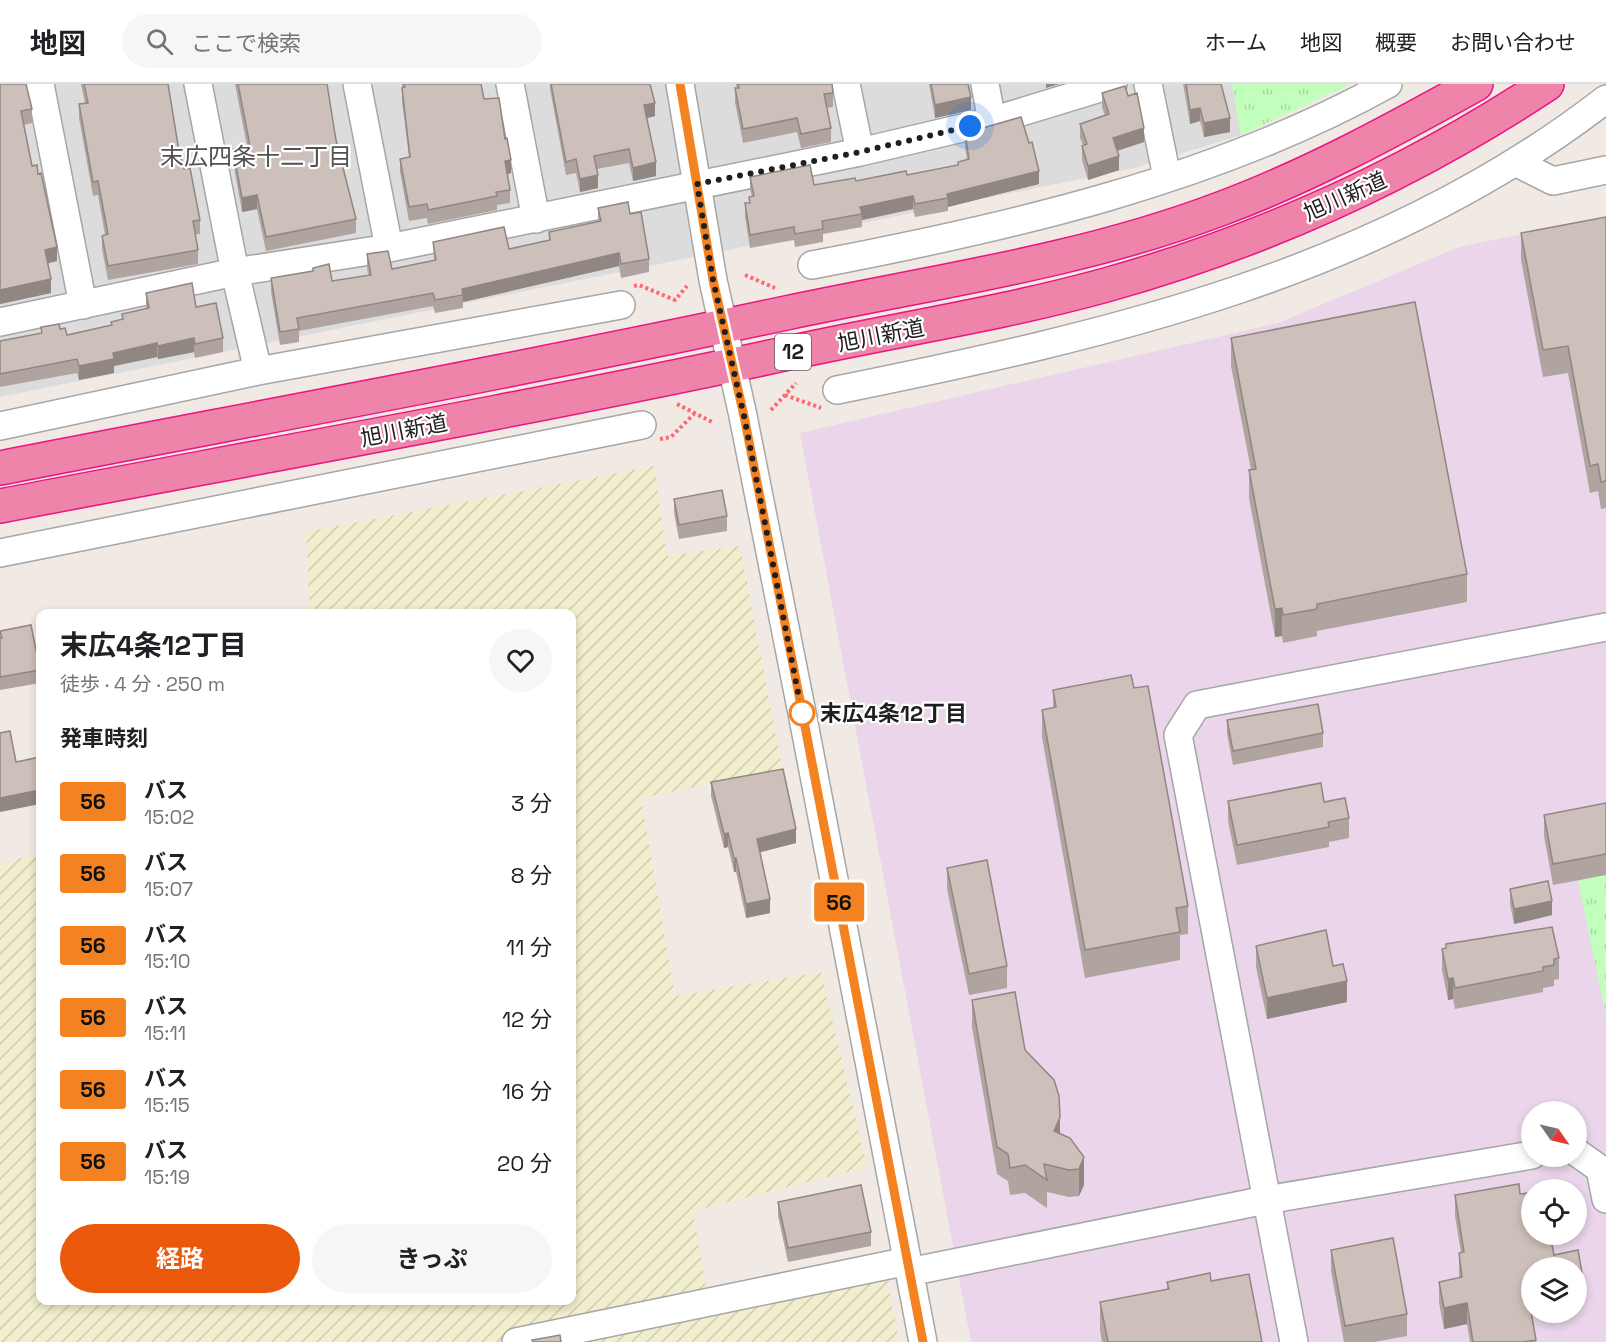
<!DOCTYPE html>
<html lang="ja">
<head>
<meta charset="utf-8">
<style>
	:root { --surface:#fff; --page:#f6f6f6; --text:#202124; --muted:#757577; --line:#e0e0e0; --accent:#ea580c }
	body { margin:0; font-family:"Space Grotesk","Noto Sans JP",sans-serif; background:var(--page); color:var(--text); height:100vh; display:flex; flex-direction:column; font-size:22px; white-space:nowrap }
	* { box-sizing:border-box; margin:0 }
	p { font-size:20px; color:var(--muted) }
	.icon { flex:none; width:33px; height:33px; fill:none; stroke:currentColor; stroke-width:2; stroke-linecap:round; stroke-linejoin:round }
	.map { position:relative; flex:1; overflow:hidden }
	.panel { position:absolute; left:36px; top:525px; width:540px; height:696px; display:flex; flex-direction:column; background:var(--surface); border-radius:12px; box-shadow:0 3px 9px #0003 }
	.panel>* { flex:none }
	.badge { padding:0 12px; border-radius:4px; font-size:21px; line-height:39px }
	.needle { width:39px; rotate:124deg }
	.fabs { position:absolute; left:1521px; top:1017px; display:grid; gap:12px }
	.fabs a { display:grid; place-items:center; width:66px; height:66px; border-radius:50%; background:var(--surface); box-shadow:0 3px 9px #0003; font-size:30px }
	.you { position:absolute; width:30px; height:30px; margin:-15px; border:4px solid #fff; border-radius:50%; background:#1a73e8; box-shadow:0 0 0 9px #1a73e833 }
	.map>.badge { position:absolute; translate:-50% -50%; box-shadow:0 0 0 3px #fff }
	h2 { padding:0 24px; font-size:22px; line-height:54px }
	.round { display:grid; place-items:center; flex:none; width:63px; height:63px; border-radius:32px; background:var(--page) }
	.summary { display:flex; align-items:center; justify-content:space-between; height:102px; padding:0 24px }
	h1 { font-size:28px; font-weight:700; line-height:45px }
	.primary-button { display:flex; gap:12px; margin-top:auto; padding:12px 24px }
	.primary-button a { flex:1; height:69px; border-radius:36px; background:var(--accent); color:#fff; font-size:24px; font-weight:700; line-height:69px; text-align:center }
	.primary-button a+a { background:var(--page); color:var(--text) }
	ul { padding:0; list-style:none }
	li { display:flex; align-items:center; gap:18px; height:72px; padding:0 24px }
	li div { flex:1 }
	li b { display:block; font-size:22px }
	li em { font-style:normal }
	li .badge { min-width:66px; font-weight:700; text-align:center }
	header { display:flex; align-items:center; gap:36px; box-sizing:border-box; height:84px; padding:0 30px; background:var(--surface); border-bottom:2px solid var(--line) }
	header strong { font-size:28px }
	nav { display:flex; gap:33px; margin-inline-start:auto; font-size:21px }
	.search { width:420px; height:54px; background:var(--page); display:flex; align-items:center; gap:15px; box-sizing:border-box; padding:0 21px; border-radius:33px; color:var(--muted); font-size:22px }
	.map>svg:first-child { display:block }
	.residential { fill:#dddcdc }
	.industrial { fill:#ead5ea; fill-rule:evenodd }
	.farmland { fill:url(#farmland-furrows) }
	.park { fill:url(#park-tufts) }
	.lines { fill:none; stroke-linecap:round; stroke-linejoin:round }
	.minor-casing { stroke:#a6a6a6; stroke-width:30 }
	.highway-casing { stroke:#ec1382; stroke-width:36 }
	.path { stroke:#ff6670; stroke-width:4; stroke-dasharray:3 3; stroke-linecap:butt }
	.minor { stroke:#fff; stroke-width:27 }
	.highway { stroke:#ef84aa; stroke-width:33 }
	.wall { fill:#b0a4a0 }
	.shaded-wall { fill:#908682 }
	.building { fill:#cdbfba; stroke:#908682; stroke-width:1.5 }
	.line-casing { stroke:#fff; stroke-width:14 }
	.line { stroke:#f58220; stroke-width:9 }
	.walk { stroke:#1f1f1f; stroke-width:6; stroke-dasharray:0 10.8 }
	.stop-dot { fill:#fff; stroke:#f58220; stroke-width:3 }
	.labels { text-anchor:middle; stroke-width:4.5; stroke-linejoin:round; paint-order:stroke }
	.shield { fill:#fff; stroke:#626262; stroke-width:1.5 }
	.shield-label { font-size:21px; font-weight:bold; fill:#1f1f1f }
	.street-label { font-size:22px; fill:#1f1f1f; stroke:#fff }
	.stop-label { font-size:22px; font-weight:bold; fill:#1f1f1f; stroke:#fff; text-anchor:start }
	.neighbourhood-label { font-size:24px; fill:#525252; stroke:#fff }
</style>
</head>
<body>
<header>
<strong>地図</strong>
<div class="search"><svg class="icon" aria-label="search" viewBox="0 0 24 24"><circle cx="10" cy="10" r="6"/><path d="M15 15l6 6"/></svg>ここで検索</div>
<nav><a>ホーム</a><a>地図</a><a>概要</a><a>お問い合わせ</a></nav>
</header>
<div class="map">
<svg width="1606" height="1258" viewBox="0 0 1606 1258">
	<defs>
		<pattern id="farmland-furrows" width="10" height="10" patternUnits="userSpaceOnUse" patternTransform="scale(1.5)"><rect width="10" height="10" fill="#f1eecd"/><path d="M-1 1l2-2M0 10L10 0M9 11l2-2" fill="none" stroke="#ceccb0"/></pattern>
		<pattern id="park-tufts" width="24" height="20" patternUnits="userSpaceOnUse" patternTransform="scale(1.5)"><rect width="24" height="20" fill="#c2ffbd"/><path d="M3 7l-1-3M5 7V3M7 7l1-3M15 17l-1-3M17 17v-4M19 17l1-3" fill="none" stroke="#a6daa2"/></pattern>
	</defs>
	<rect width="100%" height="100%" fill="#f1eae4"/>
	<path class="residential" d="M0,0H1350L1241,51L1135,84L0,313Z"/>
	<path class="industrial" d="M1606,133V1258H971L800,349L1278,239L1459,163ZM1532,1028H1576V1072H1532ZM1532,1106H1576V1150H1532ZM1532,1184H1576V1228H1532Z"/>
	<path class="farmland" d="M654,382L667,472L740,462L782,685L641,714L675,912L821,888L867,1083L693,1127L710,1227L885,1185L899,1258H0V781L40,768V1216H572V530L310,529L306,448Z"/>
	<path class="park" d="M1232,0H1350L1241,51Z
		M1606,790V932L1578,797Z"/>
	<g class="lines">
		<g class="minor-casing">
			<path id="minor" d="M40,0L83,221
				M198,0L235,188L258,287
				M357,0L389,164
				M510,0L536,135
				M680,0L713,196L743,332L802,629L923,1258
				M846,0L860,68
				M985,0L992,37
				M1148,0L1167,93
				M1515,78L1553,97L1606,86
				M812,181C1007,144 1213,97 1388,0
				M0,238L235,188L389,164L860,68L992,37L1113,0
				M837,306C1109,251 1382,189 1606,15
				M0,342L258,287L621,221
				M0,469L642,341
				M1576,1068L1600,1085L1606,1115
				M909,1188L1266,1116L1532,1071
				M516,1258L908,1177
				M1294,1258L1178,651L1197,621L1606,543"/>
		</g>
		<g class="highway-casing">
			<path id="highway" d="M0,384C262,333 525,285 786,229C931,198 1080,178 1220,125C1309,92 1393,46 1476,0
				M0,422C263,372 527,325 789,269C894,246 1001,230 1106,201C1263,157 1411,90 1547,0"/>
		</g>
		<path class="path" d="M745,191L775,204
			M634,202L639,201L675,216L687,202
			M785,311L821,324
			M677,320L712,338
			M771,326L796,299
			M660,355L671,353L694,330"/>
		<use href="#minor" class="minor"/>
		<use href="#highway" class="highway"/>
	</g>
	<path class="wall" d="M0,0L32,25V39L23,41L32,82L57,177L48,179L51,209L0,220Z
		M81,0H168L179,67L184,85L200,136V150L195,151L198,166V180L108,196L102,165V152L105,151L98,111L93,112L79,34V20L85,19Z
		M235,0H327L336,56L356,135V149L266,167L257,125L242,128L233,78V65L247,62Z
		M402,0H481L484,15L505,55L511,89L507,90L510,106V119L497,121V126L428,140L427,134L409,137L400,88V75L409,73L402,17Z
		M550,0H650L655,32L646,34L656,92L633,97L629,79L597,85L598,104L580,108L576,89L566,91L550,5Z
		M736,0H832L833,9V23L827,24L831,44V58L801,64L797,48L743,59L735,18V4H737Z
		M929,0H968L971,26L935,34Z
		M1183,0H1221L1230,48L1204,53L1200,37L1190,40Z
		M1102,9L1144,58L1117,67L1119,86L1088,96L1082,76V62L1083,61L1080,54V40L1105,32L1102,23Z
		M965,49L1039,100L948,123V127L915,133L913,125L862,136V143L823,150V158L795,163L794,156L750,164L745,133V119H749V113L752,112L750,106V93L814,101L907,91L958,81V78L967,76L965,62Z
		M598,124L630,130L649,175V188L621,194L619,182L463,218V224L435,229L433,222L299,247V258L280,261L271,208V194L332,197L368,191L367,183V170L392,185L434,177L433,158L509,165L549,156V148L598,137Z
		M1606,133V424L1601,425L1598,407L1590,409L1568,289L1543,293L1521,176V149Z
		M146,209L196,223L223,254V268L195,274L194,268L158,275L157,273L114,282V289L79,296L77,289L0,303V257L41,249V243L60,245L67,251L111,242V238L122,235V230L146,225Z
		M1231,254L1467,490V518L1317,547V552L1283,559L1282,552L1275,553L1249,414V386H1251L1231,282Z
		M674,415L727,432V447L679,455L674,429Z
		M0,547L40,586V599L0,606Z
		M1134,604L1188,822V850L1180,851V876L1085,894L1042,653V626L1053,623V606Z
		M1227,636L1323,649V663L1233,681L1227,650Z
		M711,698L796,759L760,768L770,829L746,834L736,788H734L728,763L724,764L711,712Z
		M1228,717L1324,718L1349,734V754L1329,758V763L1237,781L1228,737Z
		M1606,719V791L1553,801L1544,752V731Z
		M947,784L1007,882V904L969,911L947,805Z
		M1510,805L1552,831L1514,840L1510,820Z
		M1446,860L1559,874V895L1554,896V902L1543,904V908L1455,925L1453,915L1448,916L1442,886V865L1446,864Z
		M1256,862L1333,882L1347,918L1267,935L1256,883Z
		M972,916L1025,966L1060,1049L1070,1054L1084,1101L1079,1112L1069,1113L1047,1108V1124L1025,1109L1010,1111L1008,1097L997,1090L972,943Z
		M1519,1100L1520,1110L1527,1109L1530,1127H1532V1150H1550L1554,1171L1578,1166L1583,1195V1216L1576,1218V1184H1532L1531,1226L1536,1258H1470L1467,1240L1444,1245L1439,1219V1198L1459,1194V1169H1461L1455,1132V1111Z
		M778,1118L871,1148V1162L788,1178L778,1132Z
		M1331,1166L1407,1230V1252L1374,1258H1344L1331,1187Z
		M1211,1197L1262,1258H1102L1100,1246V1218L1167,1205V1198Z"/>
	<path class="shaded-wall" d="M1046,0H1059L1046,4Z
		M971,13V26L935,34V21Z
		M655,19V32L644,35V21Z
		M1200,24V37L1190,40V26Z
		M1230,34V48L1204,53V39Z
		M1144,44V58L1113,68V54Z
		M1119,72V86L1088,96V82Z
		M511,76V89L505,91V77Z
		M656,78V92L633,97V84Z
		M1039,87V100L948,123L947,110Z
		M598,91V104L580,108V95Z
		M257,111V125L242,128V114Z
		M913,112V125L862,136L860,123Z
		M57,163V177L45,180V166Z
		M619,169V182L463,218L462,205Z
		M51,195V209L0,220V206Z
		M194,254V268L158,275V262Z
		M157,259V273L114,282V289L79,296V282L113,269Z
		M1282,524V552L1275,553V525Z
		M40,706V720L0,728V714Z
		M796,745V759L757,769V755Z
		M728,749V763L724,764V750Z
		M734,774H736V788H734Z
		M770,815V829L746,834V820Z
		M1552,817V831L1514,840V825Z
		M1453,894V915L1448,916V895Z
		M1347,897V918L1267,935V914Z
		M1060,1033V1060L1054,1047Z
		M1084,1073V1101L1079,1112V1085Z
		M1467,1219V1240L1444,1245V1224Z"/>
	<path class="building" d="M0,0H26L32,25L21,27L32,82L37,81L38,90L41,89L57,163L45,166L51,195L0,206Z
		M84,0H168L179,67L184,85L190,84L200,136L193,137L198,166L108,182L102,152L108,150L98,97L93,98L79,20L88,19Z
		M238,0H327L336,56L356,135L266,153L257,111L242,114L233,65L250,62Z
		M404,0H481L484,15L499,14L505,55L507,54L511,76L505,77L510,106L496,108L497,112L428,126L427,120L409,123L400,75L410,73L402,4L405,3Z
		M551,0H650L655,19L644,21L656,78L633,84L629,65L594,72L598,91L580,95L576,75L566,78Z
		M738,0H832L833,9L824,10L831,44L801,50L797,34L743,45L735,4H739Z
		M931,0H968L971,13L935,21Z
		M1186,0H1221L1230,34L1204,39L1200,24L1190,26Z
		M1125,2L1128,12L1137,9L1144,44L1113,54L1119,72L1088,82L1082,62L1087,60L1080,40L1109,30L1102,9Z
		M1021,33L1029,59L1032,58L1039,87L947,110L948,114L915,120L913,112L860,123L862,130L822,137L823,145L795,150L794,143L750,151L745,119H750L749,113L754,112L750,93L810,81L814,101L855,94L856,97L906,87L907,91L958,81V78L969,75L965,49Z
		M628,118L630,130L641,128L649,175L621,180L619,169L462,205L463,211L435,216L433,209L297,234L299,245L280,248L271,194L313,187V184L329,180L332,197L371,191L367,170L388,167L392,185L436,176L433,158L504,143L509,165L550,156L549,148L601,137L598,124Z
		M1606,133V397L1601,398L1598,380L1590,382L1568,262L1543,266L1521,149Z
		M192,199L196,223L216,219L223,254L195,260L194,254L158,262L157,259L113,269L114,275L79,282L77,275L0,290V257L42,249L41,243L59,240L60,245L65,244L67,251L112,241L111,238L123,235L122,230L149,224L146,209Z
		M1415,218L1467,490L1317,520V525L1283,531L1282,524L1275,525L1249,386L1256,385L1231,254Z
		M722,406L727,432L679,441L674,415Z
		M31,541L40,586L0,593V554H2L0,547Z
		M1131,591L1134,604L1148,602L1188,822L1176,824L1180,848L1085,866L1042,626L1056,623L1053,606Z
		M1318,620L1323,649L1233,667L1227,636Z
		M10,647L16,678L40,673V706L0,714V649Z
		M783,685L796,745L757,755L770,815L746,820L736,774H734L728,749L724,750L711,698Z
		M1321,699L1324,718L1345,714L1349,734L1328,738L1329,743L1237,761L1228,717Z
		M1606,719V770L1553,780L1544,731Z
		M987,776L1007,882L969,890L947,784Z
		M1548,797L1552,817L1514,825L1510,805Z
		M1552,843L1559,874L1554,875V881L1543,883V887L1455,904L1453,894L1448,895L1442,865L1446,864V860Z
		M1326,846L1333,882L1343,880L1347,897L1267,914L1256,862Z
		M1015,908L1025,966L1054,996L1059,1012L1060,1033L1054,1047L1070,1054L1084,1073L1079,1085L1069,1086L1044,1080L1047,1096L1025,1081L1010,1084L1008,1070L997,1063L972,916Z
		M1519,1100L1520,1110L1527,1109L1530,1127H1532V1150H1550L1554,1171L1578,1166L1583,1195L1576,1197V1184H1532V1204L1527,1205L1536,1256L1522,1258H1473L1467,1219L1444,1224L1439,1198L1462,1193L1459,1169L1464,1168L1455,1111Z
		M861,1101L871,1148L788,1164L778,1118Z
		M1393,1154L1407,1230L1345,1242L1331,1166Z
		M1210,1189L1211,1197L1249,1190L1262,1258H1108L1100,1218L1169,1205L1167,1198Z
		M560,1251L561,1258H533L532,1256Z"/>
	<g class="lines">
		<g class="line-casing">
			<path id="line" d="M680,0L713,196L744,332L798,606L923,1258"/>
		</g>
		<use href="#line" class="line"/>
		<path class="walk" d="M802,629L744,332L713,196L697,100L860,68L970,42"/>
	</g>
	<circle class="stop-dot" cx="802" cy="629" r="12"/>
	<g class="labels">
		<rect class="shield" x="775" y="250" width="36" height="36" rx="4.5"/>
		<g class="shield-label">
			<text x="793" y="275">12</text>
		</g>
		<g class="street-label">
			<text transform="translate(1345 112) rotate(-24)" y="8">旭川新道</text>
			<text transform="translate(881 251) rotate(-11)" y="8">旭川新道</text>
			<text transform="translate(404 346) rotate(-11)" y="8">旭川新道</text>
		</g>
		<g class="stop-label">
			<text x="820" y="637">末広4条12丁目</text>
		</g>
		<g class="neighbourhood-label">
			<text x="256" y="81">末広四条十二丁目</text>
		</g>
	</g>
</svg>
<div class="fabs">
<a><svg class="needle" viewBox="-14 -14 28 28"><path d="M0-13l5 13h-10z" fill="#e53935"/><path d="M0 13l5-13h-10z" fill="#757577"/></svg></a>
<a><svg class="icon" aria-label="locate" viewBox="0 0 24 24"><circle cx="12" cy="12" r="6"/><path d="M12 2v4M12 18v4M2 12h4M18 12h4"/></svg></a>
<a><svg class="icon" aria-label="layers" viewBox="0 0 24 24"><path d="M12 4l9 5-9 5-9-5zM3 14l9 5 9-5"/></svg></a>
</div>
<div class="you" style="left:970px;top:42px"></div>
<b class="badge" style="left:839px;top:818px;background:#f58220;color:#111">56</b>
<section class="panel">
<div class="summary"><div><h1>末広4条12丁目</h1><p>徒歩 · 4 分 · 250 m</p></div><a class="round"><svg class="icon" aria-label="heart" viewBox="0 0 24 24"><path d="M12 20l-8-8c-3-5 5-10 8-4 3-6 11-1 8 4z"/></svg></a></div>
<h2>発車時刻</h2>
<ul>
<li><span class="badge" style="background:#f58220;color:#111">56</span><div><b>バス</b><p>15:02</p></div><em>3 分</em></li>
<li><span class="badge" style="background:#f58220;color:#111">56</span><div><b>バス</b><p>15:07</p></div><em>8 分</em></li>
<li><span class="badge" style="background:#f58220;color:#111">56</span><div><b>バス</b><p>15:10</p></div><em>11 分</em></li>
<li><span class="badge" style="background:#f58220;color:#111">56</span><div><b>バス</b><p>15:11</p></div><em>12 分</em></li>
<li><span class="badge" style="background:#f58220;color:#111">56</span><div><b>バス</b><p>15:15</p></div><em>16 分</em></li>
<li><span class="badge" style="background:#f58220;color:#111">56</span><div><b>バス</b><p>15:19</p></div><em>20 分</em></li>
</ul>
<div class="primary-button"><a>経路</a><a>きっぷ</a></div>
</section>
</div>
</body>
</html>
